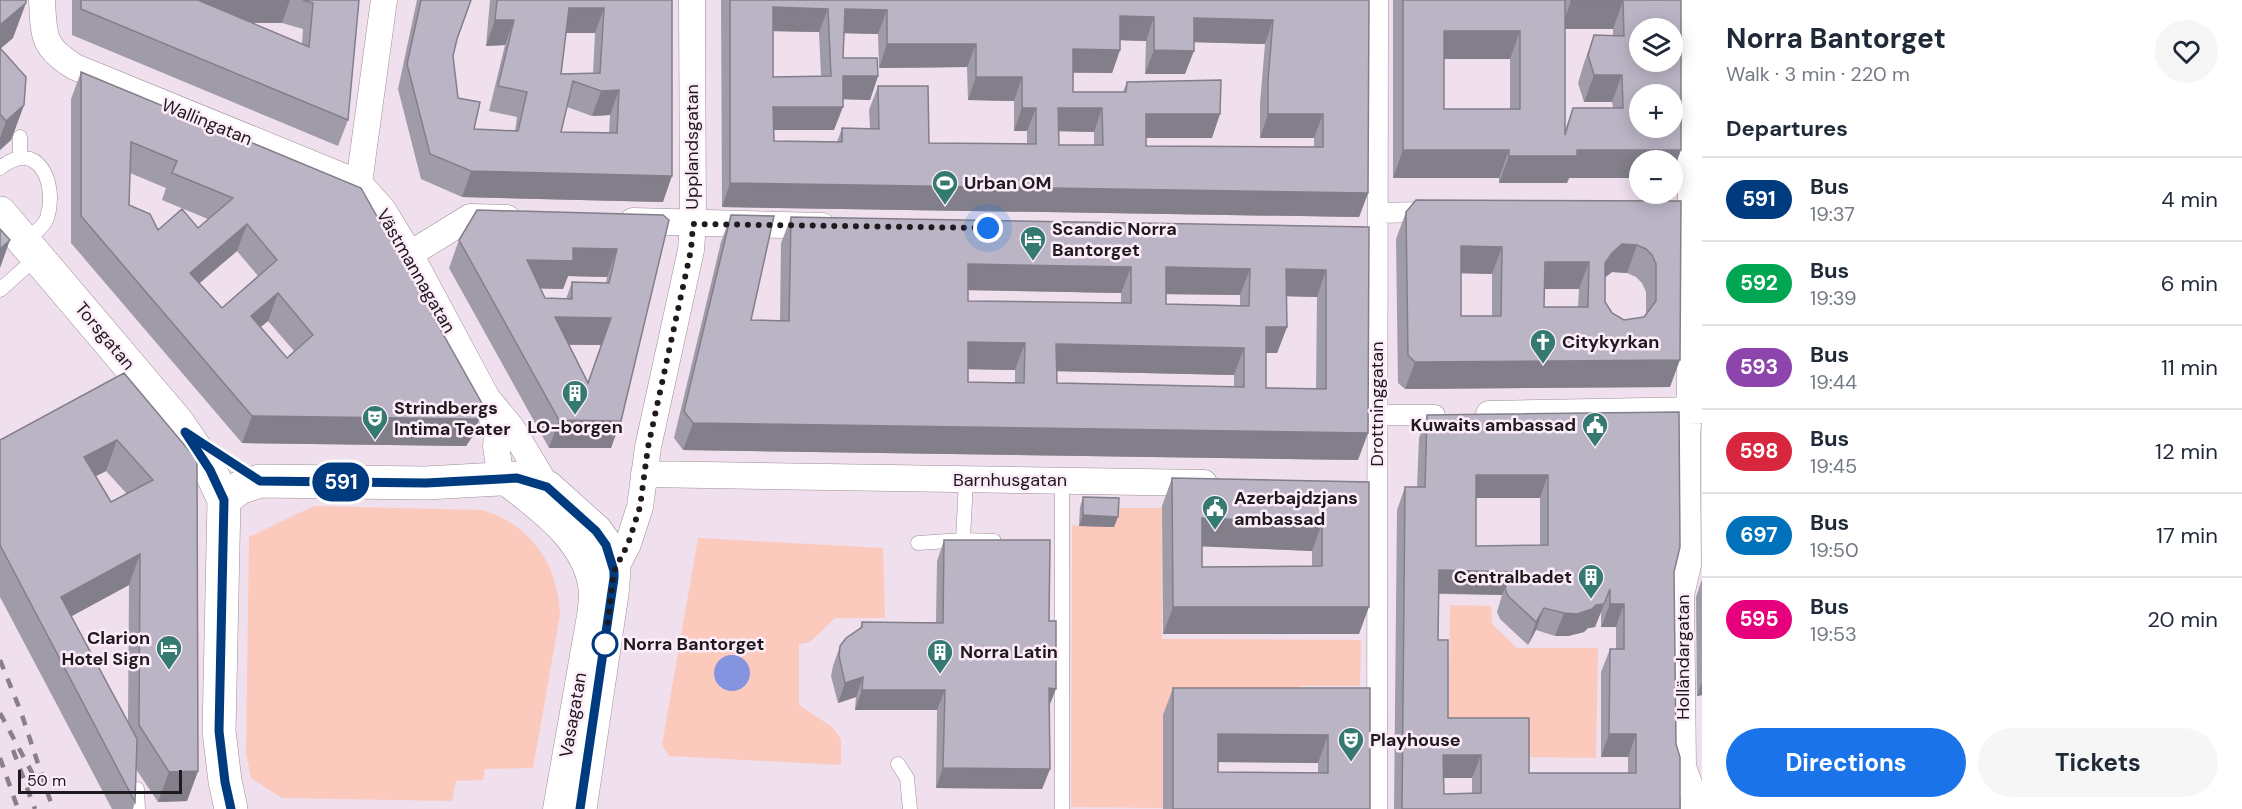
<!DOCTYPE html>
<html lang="en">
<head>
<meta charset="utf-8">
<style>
	:root { --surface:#fff; --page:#f6f6f7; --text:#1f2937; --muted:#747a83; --line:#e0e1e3; --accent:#1a73e8 }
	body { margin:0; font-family:"DM Sans",sans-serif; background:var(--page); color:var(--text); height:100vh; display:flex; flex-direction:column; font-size:22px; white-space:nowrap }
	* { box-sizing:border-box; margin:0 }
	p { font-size:20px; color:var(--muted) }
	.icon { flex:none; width:33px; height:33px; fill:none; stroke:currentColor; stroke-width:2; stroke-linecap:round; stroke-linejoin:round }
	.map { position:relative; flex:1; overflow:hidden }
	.details { display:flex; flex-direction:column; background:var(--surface); width:540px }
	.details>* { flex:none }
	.badge { padding:0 12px; border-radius:20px; font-size:21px; line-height:39px }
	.tools { position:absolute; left:1629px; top:18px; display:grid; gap:12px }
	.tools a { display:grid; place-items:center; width:54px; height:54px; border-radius:50%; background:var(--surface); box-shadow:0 3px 15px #0003; font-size:30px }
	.scale { position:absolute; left:18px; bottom:15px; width:164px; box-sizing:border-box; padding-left:6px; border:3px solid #1f1a1e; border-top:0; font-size:16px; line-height:21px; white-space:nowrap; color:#1f1a1e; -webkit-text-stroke:4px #fdecf9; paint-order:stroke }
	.you { position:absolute; width:30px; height:30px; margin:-15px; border:4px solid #fff; border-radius:50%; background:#1a73e8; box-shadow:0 0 0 9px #1a73e833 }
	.map>.badge { position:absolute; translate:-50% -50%; box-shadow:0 0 0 3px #fff }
	h2 { padding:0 24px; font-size:22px; line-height:54px }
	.round { display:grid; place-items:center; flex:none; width:63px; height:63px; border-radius:32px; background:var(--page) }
	.head { display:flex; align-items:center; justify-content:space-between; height:102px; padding:0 24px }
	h1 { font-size:28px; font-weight:700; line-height:45px }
	.button { display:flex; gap:12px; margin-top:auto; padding:12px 24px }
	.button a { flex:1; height:69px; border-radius:36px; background:var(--accent); color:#fff; font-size:24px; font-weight:700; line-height:69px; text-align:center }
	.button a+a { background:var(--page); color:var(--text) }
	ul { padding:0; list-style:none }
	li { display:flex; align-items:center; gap:18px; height:84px; padding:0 24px; border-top:2px solid var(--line) }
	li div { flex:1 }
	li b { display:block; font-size:22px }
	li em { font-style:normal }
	li .badge { min-width:66px; font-weight:700; text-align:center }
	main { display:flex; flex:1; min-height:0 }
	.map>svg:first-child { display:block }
	.green { fill:#fcc9bd }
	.water { fill:#8494e1 }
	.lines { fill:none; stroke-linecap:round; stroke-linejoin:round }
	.service-casing { stroke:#9c8d99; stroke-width:15 }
	.pedestrian-casing { stroke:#9c8d99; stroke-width:21 }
	.minor-casing { stroke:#9c8d99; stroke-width:27 }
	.secondary-casing { stroke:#9c8d99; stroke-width:34 }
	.service { stroke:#fff; stroke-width:14 }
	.pedestrian { stroke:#fff; stroke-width:20 }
	.minor { stroke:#fff; stroke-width:26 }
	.secondary { stroke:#fff; stroke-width:33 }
	.rail { stroke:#8b8089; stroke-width:4.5; stroke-dasharray:10 10; stroke-linecap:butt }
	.wall { fill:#a09ba9; fill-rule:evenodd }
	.shaded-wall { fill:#827e8a }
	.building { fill:#bab4c5; stroke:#827e8a; stroke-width:1.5; fill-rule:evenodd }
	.line-casing { stroke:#fff; stroke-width:14 }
	.line { stroke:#003b80; stroke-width:9 }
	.walk { stroke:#1f1a1e; stroke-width:6; stroke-dasharray:0 10.8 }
	.stop-dot { fill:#fff; stroke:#003b80; stroke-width:3 }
	.labels { text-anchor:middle; stroke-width:5; stroke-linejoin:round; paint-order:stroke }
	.street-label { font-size:18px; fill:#1f1a1e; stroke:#fdecf9 }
	.poi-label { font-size:18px; font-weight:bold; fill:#1f1a1e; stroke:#fdecf9; text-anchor:start }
	.stop-label { font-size:18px; font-weight:bold; fill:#1f1a1e; stroke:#fdecf9; text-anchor:start }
</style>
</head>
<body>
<main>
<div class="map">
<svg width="1702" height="809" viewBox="0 0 1702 809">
	<rect width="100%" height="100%" fill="#f0dfec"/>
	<path class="green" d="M314,506L482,510C531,525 558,564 560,615L533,768L485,769L483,780L456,781L452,801L282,798L251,778L246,753L249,537Z
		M1115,508H1162V639L1361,640L1360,686H1301L1300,716L1163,715V808L1071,807L1072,525L1079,526Z
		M698,538L883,548L885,618H835L810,642L799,644V705L832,727L841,739V765L669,756L662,745Z
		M1450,605L1491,606L1492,624L1517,648H1598L1596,758L1528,757L1448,732Z"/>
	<path class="water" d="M714 673a18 18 0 1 1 36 0a18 18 0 1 1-36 0Z"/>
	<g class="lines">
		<g class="service-casing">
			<path id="service" d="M20,137V157
				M0,168C38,137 58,184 47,218C44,227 32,235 24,241
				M0,290L37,257
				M1062,480V809
				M963,540L966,480
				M918,543L963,540L994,541
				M898,764L907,778L910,809
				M137,789L138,809"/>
		</g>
		<g class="pedestrian-casing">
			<path id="pedestrian" d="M1378,213L1422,212
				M1378,415H1435
				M1377,809L1378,0"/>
		</g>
		<g class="minor-casing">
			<path id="minor" d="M42,0C44,36 42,47 75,67L359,183L383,210L410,254L487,398L511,427L547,487
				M1689,0L1691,190L1690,389L1687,441L1688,565L1681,595L1683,767L1694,797V809
				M359,183L384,0
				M633,221L822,226
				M410,254L470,217L507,218
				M488,404L497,436L496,446L501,479C537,507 589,542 592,593C592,600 591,609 590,616L556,809
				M1489,414L1702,410
				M644,474L1204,483
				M614,571L628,544L640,507L648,447L691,250L693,224L692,0"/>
		</g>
		<g class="secondary-casing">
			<path id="secondary" d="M0,213L178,423L210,470L224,500L219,731L225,781L231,809
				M224,500L239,488L260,481L426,483L517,478L547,487L596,531L606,545L614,571L612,594L580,809"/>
		</g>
		<use href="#service" class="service"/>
		<use href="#pedestrian" class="pedestrian"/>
		<use href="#minor" class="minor"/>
		<use href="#secondary" class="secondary"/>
		<path class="rail" d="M0,660L21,712L53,809
			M0,713L37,782
			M13,750L35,809
			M0,758L18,809"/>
	</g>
	<path class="wall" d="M0,0L13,38L1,48L24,105L11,140L0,150Z
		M72,0H359L348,120L338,146L72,35ZM251,23H282L303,29L302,44Z
		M417,0H471L457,39L453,56L458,98L474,129L515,131L517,117L489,111L505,45L486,46L490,0H672L663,202L462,197L421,179L398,89ZM566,33H595L593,73L561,74ZM567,107L592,116L610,115L609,133L561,132Z
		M721,0H1369L1368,193L1359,217L722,207ZM773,31L819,32L821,76L773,77ZM844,33L878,34L879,68L967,67L968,100L1014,101V131H1027V144L929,143L878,86L869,110L870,129L842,128L837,142L774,141V130H834L843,99L870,100L878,76L843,58ZM1120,40L1146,41L1145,74H1185L1194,42L1265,44L1260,103V138H1314V147L1146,146V138H1212L1127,82L1123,92H1073V73H1112L1120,50ZM1058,131L1094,132V145H1059Z
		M1393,0H1681V150L1672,173V160L1569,178L1567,183H1499V178H1393ZM1565,29H1613V35H1594L1584,63L1578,83L1584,102H1612L1613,108H1573L1565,130ZM1444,59H1510V109H1444Z
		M81,72L361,188L474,434L466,446L242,443L71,243V99ZM130,173L166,188L162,200L208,219L198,228L158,230L129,205ZM237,251L258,276L222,308L199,283ZM268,321L294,351L287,358L260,327Z
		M1681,201L1670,387L1405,389L1398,383L1396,239L1406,212ZM1612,272L1627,273L1636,277L1642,283L1646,292V314L1644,317L1624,320L1612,313L1605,302V277ZM1461,273L1492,274V316H1461ZM1544,289H1579L1578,307H1544Z
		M663,215L611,448H549L449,268L459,240ZM568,276L607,277L606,283L572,282L566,299L545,298L540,288L563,289ZM569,345H601L588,382Z
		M731,215L751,320L780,321L781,243L791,217L1369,227L1358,460L683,450L674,438L721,242ZM968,290L1121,293V303L968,301ZM1166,294L1240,295V305L1166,304ZM1287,296L1317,297L1316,388H1266V353H1277L1287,327ZM968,369L1015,370V382H968ZM1056,371L1234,375V387L1057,383Z
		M124,373L197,460L198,771L187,801L158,802L136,769L135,802L133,809H112L0,597V440ZM106,471L127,494L111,502L95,476ZM129,585L128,722L71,616Z
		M1679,412L1674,572L1676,744L1680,809H1394L1397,510L1405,487H1417L1419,438L1427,415ZM1476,498H1540V546H1476ZM1439,594L1502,595L1497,612L1500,619L1528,645L1536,630L1555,636H1568L1584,632L1588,628L1595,627L1601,612V627H1616V649H1610L1601,672V757H1628V773H1529L1448,718L1438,640ZM1444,778H1472V793L1444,794Z
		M1172,478L1369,482L1359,634H1163L1162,506ZM1202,546L1312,551V566L1202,567Z
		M1083,497L1114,527L1079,526L1080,507Z
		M944,540L1049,706L1050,769L1042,789L936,788L937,710H855L856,697L838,703L831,676L833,666L840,646L860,628L862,622H936L937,561Z
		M1702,579V695L1697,696L1696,597Z
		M1173,688H1370V809H1163V715ZM1218,762L1318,763V773L1218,772Z"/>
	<path class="shaded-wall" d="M188,0H290L282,23L180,22Z
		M1571,1H1623L1613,29H1561Z
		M26,3L13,38L0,49V25Z
		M773,7L828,9L819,32L765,31Z
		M569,8H604L595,33H560Z
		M845,9L887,10L878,34L836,33Z
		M1120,16L1154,17L1146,41L1111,40Z
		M1194,18L1273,20L1265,44L1186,42Z
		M495,20H514L505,45L486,46Z
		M1444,31H1520L1510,59H1434Z
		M887,44H976L967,67L879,68Z
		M1073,49L1120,50L1112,73L1065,72Z
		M1154,50L1194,51L1185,74H1145Z
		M1594,75H1622L1612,102H1584Z
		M843,76H878L870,100L835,99Z
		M976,77H1022L1014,101L968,100Z
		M619,90L610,115L592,116L601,91Z
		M24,105L11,140L0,150V138L6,121Z
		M773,107H843L834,130H765Z
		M1022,108H1036L1027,131H1014Z
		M1058,108H1102L1094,132L1049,131Z
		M1146,114H1220L1212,138H1138Z
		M1268,114H1323L1314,138H1260Z
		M1403,150H1509L1499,178H1393Z
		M1577,150H1681L1672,173V160H1640V178H1569L1567,183H1499L1509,156Z
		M471,171L672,176L663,202L462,197Z
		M730,183L1368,193L1359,217L722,207Z
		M247,224L237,251L180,300L190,273Z
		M10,240L0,268V249Z
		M1622,244L1637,245L1627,273L1612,272L1602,280L1605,263L1612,253Z
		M1461,246L1502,247L1492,274L1451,273Z
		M573,248L617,249L607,277L568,276L563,289L517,288L527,260Z
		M1545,262H1589L1579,289H1535Z
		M968,264L1131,267L1121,293L959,290Z
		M1166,267L1250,269L1240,295L1157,294Z
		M1286,269L1326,270L1317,297L1277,296Z
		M278,293L268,321L241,343L251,316Z
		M555,317L611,318L601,345L545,344Z
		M1266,327H1287L1277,353H1257Z
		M968,342L1025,343L1015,370L958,369Z
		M1056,344L1244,348L1234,375L1047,371Z
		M1680,360L1670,387L1405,389L1415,362Z
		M484,407L474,434L466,446L242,443L252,416Z
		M559,420L621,421L611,448H549Z
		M693,423L1368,433L1358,460L683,450Z
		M117,440L106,471L73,488L84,457Z
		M1476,475H1548L1540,498H1468Z
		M1083,515L1118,517L1114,527L1079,526Z
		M1202,518L1322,523L1312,551L1192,546Z
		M140,554L129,585L50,628L61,597Z
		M1439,570L1511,572L1502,595L1431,593Z
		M1610,589L1595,627L1588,628L1584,632L1568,636H1555L1564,613Z
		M1610,604H1624L1616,627H1601Z
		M1173,607H1369L1359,634H1163Z
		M1544,608L1536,630L1528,645L1536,622Z
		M863,677L856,697L838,703L845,683Z
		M1702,682V695L1697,696Z
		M1049,688L1056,689L1048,709Z
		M862,690H945L937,710H855Z
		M1218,734L1328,735L1318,763L1208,762Z
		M1609,734H1636L1628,757H1601Z
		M1443,755H1481L1472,778H1435Z
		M943,768L1050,769L1042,789L936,788Z
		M198,771L187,801L158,802L169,772Z"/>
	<path class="building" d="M0,0H26V3L0,25Z
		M81,0H198L309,47L313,3L303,0H359L348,120L81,9Z
		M421,0H471L457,39L453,56L458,98L480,102L474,129L518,131L527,92L498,86L514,20H495L497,0H672V176L471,171L430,154L407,64ZM569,8H604L600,73L561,74ZM573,81L601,91L619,90L617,133L561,132Z
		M730,0H1369L1368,193L730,183ZM773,7L828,9L831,76L773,77ZM845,9L887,10V44H976V77H1022V108H1036V144L929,143L928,86H878L879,129L842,128V142L774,141L773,107H843V76H878L877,58H843ZM1120,16L1154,17V50L1194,51V18L1273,20L1268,80V114H1323V147L1146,146V114H1220L1221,80L1127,82L1126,92H1073V49L1120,50ZM1058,108H1102L1103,145H1059Z
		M1403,0H1565V135L1573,108H1623L1622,75H1594L1588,55L1594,35L1624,36L1623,1H1571V0H1681V150H1577V156H1509V150H1403ZM1640,28H1672V62H1640ZM1444,31H1520V109H1444ZM1640,94H1672V128H1640Z
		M0,48L26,77L24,105L6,121L0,114Z
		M81,72L361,188L484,407L476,419L252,416L81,216ZM131,142L177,161L172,173L233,198L198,228L182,209L158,230L150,214L129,205ZM247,224L277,260L222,308L190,273ZM278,293L313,335L287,358L251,316Z
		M1416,200L1681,201L1680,360L1415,362L1408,355L1406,212ZM1622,244L1637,245L1646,249L1652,255L1656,264V301L1644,317L1624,320L1612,313L1605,302V263L1612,253ZM1461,246L1502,247L1501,316H1461ZM1545,262H1589L1588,307H1544Z
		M477,210L663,215L669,220L621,421L559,420L459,240ZM573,248L617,249L609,283L572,282V299L545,298L527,260L573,261ZM555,317L611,318L588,383Z
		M731,215L774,216L751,320L789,321L791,217L1369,227L1368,433L693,423L684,411ZM968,264L1131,267V303L968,301ZM1166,267L1250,269L1249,306L1166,304ZM1286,269L1326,270V389L1266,388V327H1287ZM968,342L1025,343L1024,383L968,382ZM1056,344L1244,348V387L1057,383Z
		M0,229L10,240L0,249Z
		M124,373L197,460L198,771L169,772L139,725L140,554L61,597L137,739L135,802L0,545V440ZM117,440L153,480L111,502L84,457Z
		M1679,412L1680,547L1674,572L1676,744L1680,757V809H1402L1405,487H1425L1427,415ZM1476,475H1548V545L1476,546ZM1439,570L1511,572L1505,589L1508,596L1536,622L1544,608L1564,613L1577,614L1592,609L1596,605L1604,604L1610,589V604H1624V649H1610L1609,734H1636V773H1529V718H1448V640H1438ZM1443,755H1481V793L1444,794Z
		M1172,478L1369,482V607H1173ZM1202,518L1322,523V566L1202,567Z
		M1083,497L1119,498L1118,517L1083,515Z
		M944,540H1050L1049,621H1056V689L1049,688L1050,769L943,768L945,690H862L863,677L845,683L839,656L840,646L846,638L862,627V622L943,623Z
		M1173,688H1370V809H1173ZM1218,734L1328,735V773L1218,772Z"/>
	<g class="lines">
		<g class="line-casing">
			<path id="line" d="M231,809L225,782L219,731L224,500L210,470L185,432L260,481L426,483L517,478L547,487L596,531L606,545L614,571V578L580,809"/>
		</g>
		<use href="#line" class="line"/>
		<path class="walk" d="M605,644L614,571L628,544L640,507L648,447L691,250L693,224L988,228"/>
	</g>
	<defs>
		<g id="stadium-pin" transform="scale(1.35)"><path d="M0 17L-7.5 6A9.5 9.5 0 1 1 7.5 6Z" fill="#347a71" stroke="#fdecf9"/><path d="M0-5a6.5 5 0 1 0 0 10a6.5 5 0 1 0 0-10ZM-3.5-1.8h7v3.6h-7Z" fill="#fff"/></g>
		<g id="hotel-pin" transform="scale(1.35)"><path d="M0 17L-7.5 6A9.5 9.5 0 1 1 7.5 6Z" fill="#347a71" stroke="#fdecf9"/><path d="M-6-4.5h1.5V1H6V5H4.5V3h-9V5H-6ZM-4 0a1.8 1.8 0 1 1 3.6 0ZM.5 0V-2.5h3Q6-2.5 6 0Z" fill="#fff"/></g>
		<g id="church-pin" transform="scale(1.35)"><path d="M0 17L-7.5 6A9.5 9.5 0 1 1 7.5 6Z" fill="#347a71" stroke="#fdecf9"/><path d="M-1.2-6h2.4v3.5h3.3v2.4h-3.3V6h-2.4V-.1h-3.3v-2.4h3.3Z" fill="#fff"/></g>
		<g id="building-pin" transform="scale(1.35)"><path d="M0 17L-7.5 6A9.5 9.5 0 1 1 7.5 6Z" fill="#347a71" stroke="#fdecf9"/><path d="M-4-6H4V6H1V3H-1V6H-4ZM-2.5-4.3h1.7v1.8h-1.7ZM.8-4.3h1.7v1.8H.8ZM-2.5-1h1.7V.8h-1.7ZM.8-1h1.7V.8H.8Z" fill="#fff"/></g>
		<g id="theatre-pin" transform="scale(1.35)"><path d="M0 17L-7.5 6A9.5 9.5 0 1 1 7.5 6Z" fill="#347a71" stroke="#fdecf9"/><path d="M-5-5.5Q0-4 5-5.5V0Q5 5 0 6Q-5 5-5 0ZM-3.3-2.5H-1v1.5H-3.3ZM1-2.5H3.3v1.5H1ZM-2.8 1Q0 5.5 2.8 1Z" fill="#fff"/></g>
		<g id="civic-pin" transform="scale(1.35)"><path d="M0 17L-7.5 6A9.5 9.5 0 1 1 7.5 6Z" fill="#347a71" stroke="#fdecf9"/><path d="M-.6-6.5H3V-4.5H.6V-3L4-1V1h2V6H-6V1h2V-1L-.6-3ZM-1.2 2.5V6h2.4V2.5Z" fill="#fff"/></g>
	</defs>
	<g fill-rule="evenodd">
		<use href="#stadium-pin" x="945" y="183"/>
		<use href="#hotel-pin" x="1033" y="239"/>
		<use href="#church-pin" x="1543" y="342"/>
		<use href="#building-pin" x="575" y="393"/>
		<use href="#theatre-pin" x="375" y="418"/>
		<use href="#civic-pin" x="1595" y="425"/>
		<use href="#civic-pin" x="1215" y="508"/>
		<use href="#building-pin" x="1591" y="577"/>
		<use href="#hotel-pin" x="169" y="648"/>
		<use href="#building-pin" x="940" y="652"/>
		<use href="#theatre-pin" x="1351" y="740"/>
	</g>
	<circle class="stop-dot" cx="605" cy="644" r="12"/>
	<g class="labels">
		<g class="street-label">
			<text transform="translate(207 122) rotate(22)" y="6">Wallingatan</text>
			<text transform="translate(692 147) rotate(-90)" y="6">Upplandsgatan</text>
			<text transform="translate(416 271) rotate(60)" y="6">Västmannagatan</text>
			<text transform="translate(105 336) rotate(50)" y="6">Torsgatan</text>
			<text transform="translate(1377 404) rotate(-90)" y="6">Drottninggatan</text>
			<text x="1010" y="486">Barnhusgatan</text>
			<text transform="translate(1683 657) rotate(-90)" y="6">Holländargatan</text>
			<text transform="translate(573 715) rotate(-80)" y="6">Vasagatan</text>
		</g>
		<g class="poi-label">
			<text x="964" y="189">Urban OM</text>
			<text x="1052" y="235">Scandic Norra<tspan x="1052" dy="21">Bantorget</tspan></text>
			<text x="1562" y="348">Citykyrkan</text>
			<text x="394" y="414">Strindbergs<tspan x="394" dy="21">Intima Teater</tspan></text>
			<text x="1576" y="431" text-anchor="end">Kuwaits ambassad</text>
			<text x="575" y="433" text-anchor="middle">LO-borgen</text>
			<text x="1234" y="504">Azerbajdzjans<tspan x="1234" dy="21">ambassad</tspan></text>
			<text x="1572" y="583" text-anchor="end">Centralbadet</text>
			<text x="150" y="644" text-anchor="end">Clarion<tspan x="150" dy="21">Hotel Sign</tspan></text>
			<text x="960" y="658">Norra Latin</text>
			<text x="1370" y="746">Playhouse</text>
		</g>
		<g class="stop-label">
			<text x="623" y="650">Norra Bantorget</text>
		</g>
	</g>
</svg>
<div class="tools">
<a><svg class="icon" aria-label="layers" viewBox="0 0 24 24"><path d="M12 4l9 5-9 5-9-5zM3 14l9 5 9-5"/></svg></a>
<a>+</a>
<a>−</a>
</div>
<div class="scale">50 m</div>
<div class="you" style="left:988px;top:228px"></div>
<b class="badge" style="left:341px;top:482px;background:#003b80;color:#fff">591</b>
</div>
<section class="details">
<div class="head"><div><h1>Norra Bantorget</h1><p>Walk · 3 min · 220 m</p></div><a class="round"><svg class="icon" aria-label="heart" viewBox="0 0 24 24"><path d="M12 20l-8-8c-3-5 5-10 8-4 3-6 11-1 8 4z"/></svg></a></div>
<h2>Departures</h2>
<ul>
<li><span class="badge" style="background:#003b80;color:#fff">591</span><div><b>Bus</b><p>19:37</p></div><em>4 min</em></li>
<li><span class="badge" style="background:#00a651;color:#fff">592</span><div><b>Bus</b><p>19:39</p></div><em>6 min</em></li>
<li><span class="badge" style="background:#8e44ad;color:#fff">593</span><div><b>Bus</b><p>19:44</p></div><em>11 min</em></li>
<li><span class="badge" style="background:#d7263d;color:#fff">598</span><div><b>Bus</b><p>19:45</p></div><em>12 min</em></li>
<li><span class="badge" style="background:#0072bc;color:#fff">697</span><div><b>Bus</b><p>19:50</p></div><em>17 min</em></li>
<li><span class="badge" style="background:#e6007e;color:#fff">595</span><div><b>Bus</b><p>19:53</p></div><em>20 min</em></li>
</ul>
<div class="button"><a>Directions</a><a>Tickets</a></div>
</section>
</main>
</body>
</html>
